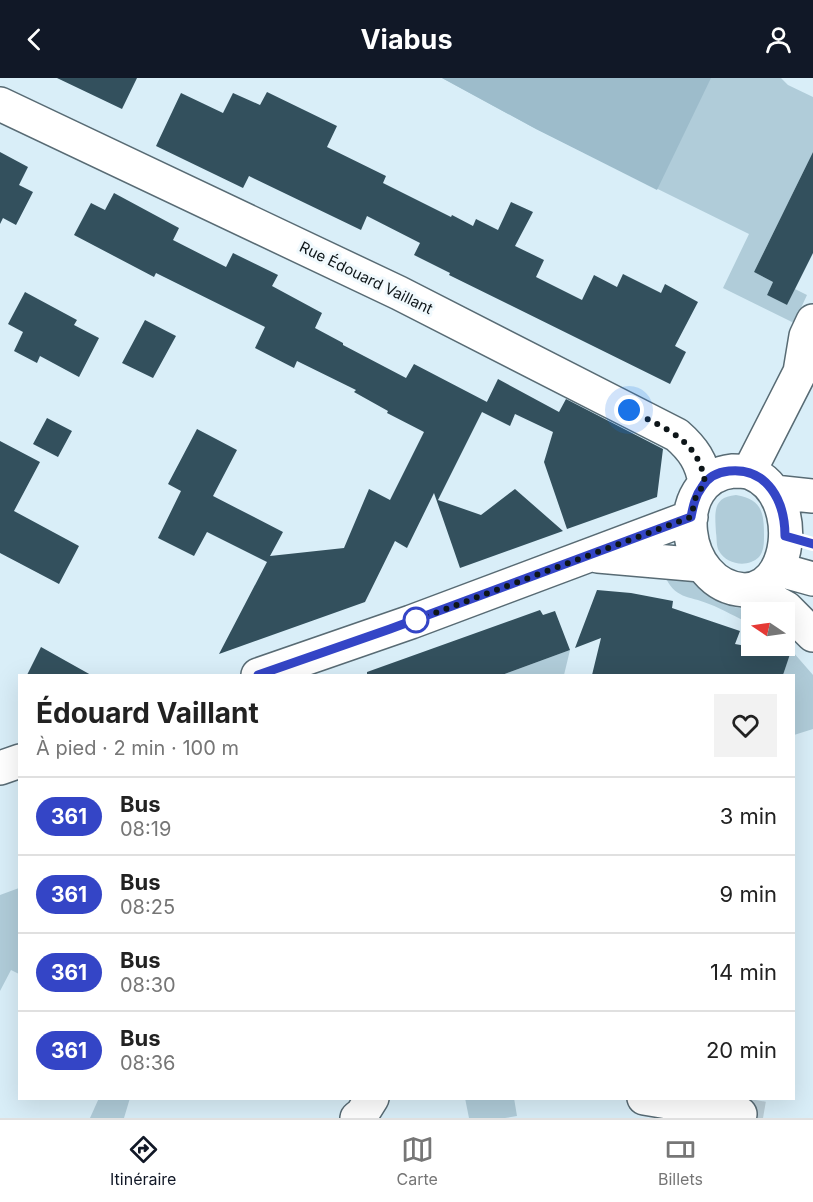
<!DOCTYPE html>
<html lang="fr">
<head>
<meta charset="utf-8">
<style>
	:root { --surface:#fff; --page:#f2f2f2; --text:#222; --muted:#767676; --line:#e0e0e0; --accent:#111827 }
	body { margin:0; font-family:Inter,sans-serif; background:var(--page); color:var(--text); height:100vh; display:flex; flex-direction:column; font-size:22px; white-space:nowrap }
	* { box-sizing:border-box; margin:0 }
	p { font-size:20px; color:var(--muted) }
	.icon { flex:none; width:33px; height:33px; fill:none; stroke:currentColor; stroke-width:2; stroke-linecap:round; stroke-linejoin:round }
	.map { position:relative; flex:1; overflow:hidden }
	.details { position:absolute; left:18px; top:596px; width:777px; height:426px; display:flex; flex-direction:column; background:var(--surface); border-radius:0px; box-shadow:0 6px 24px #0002 }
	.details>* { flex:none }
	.badge { padding:0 12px; border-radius:20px; font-size:21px; line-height:39px }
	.needle { width:39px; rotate:283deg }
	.fabs { position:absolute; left:741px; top:524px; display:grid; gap:12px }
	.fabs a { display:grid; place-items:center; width:54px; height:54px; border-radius:0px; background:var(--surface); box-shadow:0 6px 24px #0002; font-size:30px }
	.you { position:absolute; width:30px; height:30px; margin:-15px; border:4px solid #fff; border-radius:50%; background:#1a73e8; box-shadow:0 0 0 9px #1a73e833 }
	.map>.badge { position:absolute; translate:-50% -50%; box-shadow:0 0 0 3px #fff }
	.round { display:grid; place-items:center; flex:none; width:63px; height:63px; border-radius:0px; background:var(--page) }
	.summary { display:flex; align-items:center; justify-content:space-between; height:102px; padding:0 18px }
	h1 { font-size:28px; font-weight:700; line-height:45px }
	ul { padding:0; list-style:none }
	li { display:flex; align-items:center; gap:18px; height:78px; padding:0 18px; border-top:2px solid var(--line) }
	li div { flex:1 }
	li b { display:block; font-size:22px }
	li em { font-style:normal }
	li .badge { min-width:66px; font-weight:700; text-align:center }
	header { display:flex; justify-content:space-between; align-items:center; height:78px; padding:0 18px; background:var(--accent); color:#fff; font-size:27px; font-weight:700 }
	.tabs { display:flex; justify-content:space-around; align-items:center; height:84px; border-top:2px solid var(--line); background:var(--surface); font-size:16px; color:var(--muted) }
	.tabs a { display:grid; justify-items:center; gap:3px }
	.tabs .selected { color:var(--accent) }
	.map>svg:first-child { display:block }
	.green { fill:#b0ccd9 }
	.forest { fill:#9dbccb }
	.building { fill:#33505d }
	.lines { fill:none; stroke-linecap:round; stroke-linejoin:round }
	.minor-tunnel { stroke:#bbced7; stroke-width:33; stroke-dasharray:33 16; stroke-linecap:butt }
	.minor-casing { stroke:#586b74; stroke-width:36 }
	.minor { stroke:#fff; stroke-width:33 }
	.line-casing { stroke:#fff; stroke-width:14 }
	.line { stroke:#3445c6; stroke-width:9 }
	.walk { stroke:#0e1619; stroke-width:6; stroke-dasharray:0 10.8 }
	.stop-dot { fill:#fff; stroke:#3445c6; stroke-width:3 }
	.labels { text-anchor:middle; stroke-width:6; stroke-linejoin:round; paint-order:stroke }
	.street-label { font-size:15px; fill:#0e1619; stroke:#f0f9fd }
</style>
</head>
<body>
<header><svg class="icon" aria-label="back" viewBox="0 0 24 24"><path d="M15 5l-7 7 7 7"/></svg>Viabus<svg class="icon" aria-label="person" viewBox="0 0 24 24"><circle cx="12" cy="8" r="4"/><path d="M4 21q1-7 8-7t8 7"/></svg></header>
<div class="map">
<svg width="813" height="1040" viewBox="0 0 813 1040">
	<rect width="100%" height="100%" fill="#d9eef8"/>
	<path class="green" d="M442,0H781L788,7L813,19V74L754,194L773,204L767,217L787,227L795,211L807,217L794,245L723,210L749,156L536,51Z
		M736,417C762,421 764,435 764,457C764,465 764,473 759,479C748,490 727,487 719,473C716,468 717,460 716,455C715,435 712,419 736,417Z
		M664,496C686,496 694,499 710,515C714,520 718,524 724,526C740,532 755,531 770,534H752L751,546C737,540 723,531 709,526C688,517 675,522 664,496Z
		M570,572L564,597H502Z
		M793,574L813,597V651L794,657V597H783L789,577Z
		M19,810V896L11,892L0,913V817Z
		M99,1020H130L124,1040H90Z
		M465,1020H514L517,1038L505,1040H469Z"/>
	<path class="forest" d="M442,0H711L657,112L536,51Z"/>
	<path class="building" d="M57,0H137L122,31Z
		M267,14L337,48L327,69L386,98L383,105L451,139L452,137L473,148L476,141L498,152L511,124L533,134L515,168L544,182L536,199L582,222L594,197L617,209L623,196L661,215L665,206L698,224L675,268L686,274L670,306L449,197L450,195L414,177L420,165L367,138L361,152L249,98L243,110L156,68L181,15L223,35L233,15L260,27Z
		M0,74L28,89L19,107L33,114L16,147L3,140L0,146Z
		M813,74V175L787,227L767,217L773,204L754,194Z
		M114,115L179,150L173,162L226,189L233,175L276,196L278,197L272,208L322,235L315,250L343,265V267L406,300L414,286L487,324L438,422L481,437L515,411L563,453L460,490L434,415L407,470L395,463L365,524L219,576L267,484L207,454L194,478L158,460L181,413L168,406L197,351L237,372L213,418L283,454L270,478L344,470L369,411L390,422L424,354L387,335L388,333L354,314L356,312L297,283L294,290L255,270L265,249L156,195L154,199L74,157L91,125L105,132Z
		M25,214L77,242L74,247L99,260L79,299L40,278L37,285L14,273L23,254L8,246Z
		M145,242L176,258L153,300L122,285Z
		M498,301L559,334L566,321L663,371L657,419L567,451L544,384L553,354L515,336L510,348L482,334Z
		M47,340L72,353L58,379L33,366Z
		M0,363L40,384L14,433L79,468L59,506L0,475Z
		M597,512L631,515L673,523L672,530L740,553L735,566L790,576L783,597H592L601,560L575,570Z
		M540,532L543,537L555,533L570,572L502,597H367V594Z
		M41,569L91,597H27Z"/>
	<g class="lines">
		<path class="minor-tunnel" d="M740,1036L763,1040"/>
		<g class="minor-casing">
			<path id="minor" d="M0,26L399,215L677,357C693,371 702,384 705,405
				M733,393C739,393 746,393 751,395C786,409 794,460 777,491C771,503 758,512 744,512C681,508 668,400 733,393Z
				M749,394L800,294L806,258L813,243
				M774,414L813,418
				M598,478L701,487
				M777,491L813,501
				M753,512L786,530L813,557
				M258,597L411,544L691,439
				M0,690L20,683
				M644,1020L740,1036
				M357,1040L362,1036L372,1020"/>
		</g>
		<use href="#minor" class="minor"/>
	</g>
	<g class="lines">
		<g class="line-casing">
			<path id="line" d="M258,597L390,551L691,439C693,429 695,418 702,409C708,399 718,394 729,393C768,389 785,424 785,458L813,466"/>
		</g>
		<use href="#line" class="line"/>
		<path class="walk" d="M416,542L411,544L691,439L696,418L705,405C699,361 664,350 629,332"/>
	</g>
	<circle class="stop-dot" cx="416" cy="542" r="12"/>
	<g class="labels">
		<g class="street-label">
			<text transform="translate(366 200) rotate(26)" y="5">Rue Édouard Vaillant</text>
		</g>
	</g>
</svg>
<div class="fabs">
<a><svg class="needle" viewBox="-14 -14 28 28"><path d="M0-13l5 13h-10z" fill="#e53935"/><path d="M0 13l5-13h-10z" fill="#767676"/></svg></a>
</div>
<div class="you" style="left:629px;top:332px"></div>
<section class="details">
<div class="summary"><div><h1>Édouard Vaillant</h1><p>À pied · 2 min · 100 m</p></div><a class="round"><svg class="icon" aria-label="heart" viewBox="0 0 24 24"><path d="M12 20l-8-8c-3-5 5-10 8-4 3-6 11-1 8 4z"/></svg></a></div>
<ul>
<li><span class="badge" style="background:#3445c6;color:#fff">361</span><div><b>Bus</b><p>08:19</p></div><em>3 min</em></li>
<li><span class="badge" style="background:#3445c6;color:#fff">361</span><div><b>Bus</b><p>08:25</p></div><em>9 min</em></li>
<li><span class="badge" style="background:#3445c6;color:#fff">361</span><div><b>Bus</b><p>08:30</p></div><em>14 min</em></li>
<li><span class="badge" style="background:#3445c6;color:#fff">361</span><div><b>Bus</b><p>08:36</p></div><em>20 min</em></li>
</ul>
</section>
</div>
<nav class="tabs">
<a class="selected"><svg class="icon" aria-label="directions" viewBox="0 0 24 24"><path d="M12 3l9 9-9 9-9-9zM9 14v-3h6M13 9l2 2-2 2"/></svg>Itinéraire</a>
<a><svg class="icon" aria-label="map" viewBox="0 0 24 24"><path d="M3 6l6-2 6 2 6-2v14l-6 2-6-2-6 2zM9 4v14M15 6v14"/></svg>Carte</a>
<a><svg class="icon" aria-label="tickets" viewBox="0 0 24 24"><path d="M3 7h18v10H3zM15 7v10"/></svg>Billets</a>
</nav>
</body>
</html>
